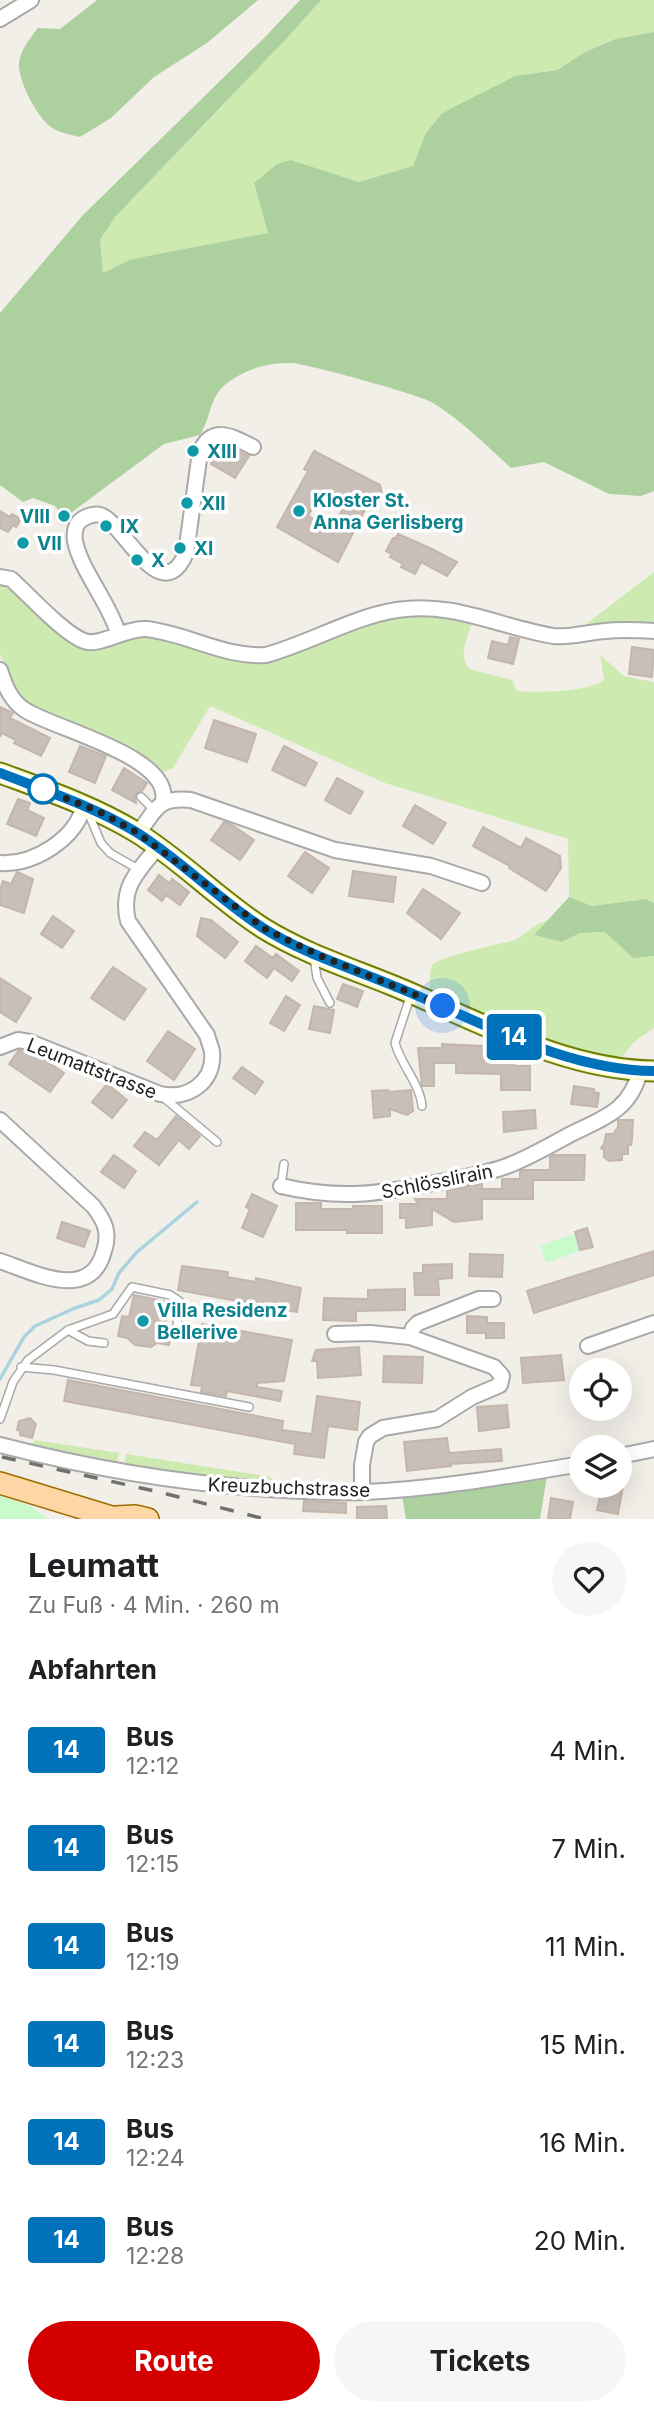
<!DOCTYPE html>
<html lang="de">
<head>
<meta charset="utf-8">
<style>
	:root { --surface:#fff; --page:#f6f6f6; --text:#202124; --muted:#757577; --accent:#d40000 }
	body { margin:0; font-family:Inter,sans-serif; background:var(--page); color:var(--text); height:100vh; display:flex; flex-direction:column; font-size:26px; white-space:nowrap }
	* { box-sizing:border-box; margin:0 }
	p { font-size:23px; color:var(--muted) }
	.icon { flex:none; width:38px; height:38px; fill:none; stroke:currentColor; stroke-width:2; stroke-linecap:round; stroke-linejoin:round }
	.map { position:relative; height:1519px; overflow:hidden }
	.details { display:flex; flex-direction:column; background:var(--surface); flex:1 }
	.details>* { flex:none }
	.badge { padding:0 14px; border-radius:5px; font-size:24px; line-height:46px }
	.controls { position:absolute; left:569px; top:1358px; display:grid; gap:14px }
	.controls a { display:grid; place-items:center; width:63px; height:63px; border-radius:50%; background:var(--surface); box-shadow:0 7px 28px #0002; font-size:35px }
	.you { position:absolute; width:35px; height:35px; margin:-18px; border:5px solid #fff; border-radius:50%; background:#1a73e8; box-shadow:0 0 0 10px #1a73e833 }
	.map>.badge { position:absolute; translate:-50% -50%; box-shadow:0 0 0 4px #fff }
	h2 { padding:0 28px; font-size:26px; line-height:63px }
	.round { display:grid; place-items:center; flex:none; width:74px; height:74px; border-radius:37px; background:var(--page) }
	.overview { display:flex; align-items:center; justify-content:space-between; height:119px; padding:0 28px }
	h1 { font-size:33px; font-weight:700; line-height:52px }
	.cta { display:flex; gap:14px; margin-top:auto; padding:14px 28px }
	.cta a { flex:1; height:80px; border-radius:42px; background:var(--accent); color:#fff; font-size:28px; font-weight:700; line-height:80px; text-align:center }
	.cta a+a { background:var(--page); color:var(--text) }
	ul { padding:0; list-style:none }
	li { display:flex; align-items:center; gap:21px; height:98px; padding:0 28px }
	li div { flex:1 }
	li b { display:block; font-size:26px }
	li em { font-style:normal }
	li .badge { min-width:77px; font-weight:700; text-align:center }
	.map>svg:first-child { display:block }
	.grass { fill:#cdebb0 }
	.forest { fill:#add19e }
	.park { fill:#c8facc }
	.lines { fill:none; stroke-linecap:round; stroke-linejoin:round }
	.stream { stroke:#aad3df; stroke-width:3.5 }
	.building { fill:#c7bfb8; stroke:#c4b6ab; stroke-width:2; fill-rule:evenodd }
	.service-casing { stroke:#a9a9a9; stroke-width:10 }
	.minor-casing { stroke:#a9a9a9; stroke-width:18 }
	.secondary-casing { stroke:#707d05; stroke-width:23 }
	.primary-casing { stroke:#a06b00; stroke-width:24 }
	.service { stroke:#fff; stroke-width:7 }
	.minor { stroke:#fff; stroke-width:14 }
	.secondary { stroke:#f7fabf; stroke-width:19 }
	.primary { stroke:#fcd6a4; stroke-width:21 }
	.rail { stroke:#707070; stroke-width:3.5; stroke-dasharray:14 14; stroke-linecap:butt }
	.line-casing { stroke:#fff; stroke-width:16 }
	.line { stroke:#0072bc; stroke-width:10 }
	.walk { stroke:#222; stroke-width:7; stroke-dasharray:0 12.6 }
	.culture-dot { fill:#0f9aa8; stroke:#fff; stroke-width:2.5 }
	.stop-dot { fill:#fff; stroke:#0072bc; stroke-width:3.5 }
	.labels { text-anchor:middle; stroke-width:7; stroke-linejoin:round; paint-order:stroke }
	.culture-label { font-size:19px; font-weight:bold; fill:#0d838f; stroke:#fff; text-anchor:start }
	.street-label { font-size:19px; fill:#222; stroke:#fff }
</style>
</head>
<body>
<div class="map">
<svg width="654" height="1519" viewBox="0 0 654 1519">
	<rect width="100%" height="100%" fill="#f2efe9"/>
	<path class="grass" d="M321,0H654V32L614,39L585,52L557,70L515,76L467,100L441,114L426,133L414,166L359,182L291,160L254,184L269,233L132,259L103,273L100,240L115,217L289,36Z
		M654,572V627L583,631L585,625Z
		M0,583L10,586L62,630L112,640L151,634L244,659L405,613L473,619C469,637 457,652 469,669L512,680L517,691C535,693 589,692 604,680L600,655L624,676L654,682V903L646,899L592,906L569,897L568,839L385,783L210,706L173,768L160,774L130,751L98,734L39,713L17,697L0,654Z
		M547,921L534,935L562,942L580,933L605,932L633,957L654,956V1028L634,1042L621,1058C553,1047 493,1017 430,991C430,983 429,969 433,964C439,957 501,943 512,941C526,936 531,924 547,921Z
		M36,1440L119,1453L117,1462L31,1444Z
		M126,1454L259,1475L270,1477L273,1480L202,1475L125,1464Z"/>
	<path class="forest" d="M97,0H258L207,43L154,77L111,118L80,137C72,135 61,133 54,129C38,120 20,84 19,67C18,53 30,38 38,28L60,29Z
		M300,0H321L289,36L115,217L100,240L103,273L132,259L268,233L254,183L277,164L291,160L359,182L413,166L426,133L441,114L467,100L515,76L557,70L585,52L615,39L654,32V491L641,496L609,494L544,462L511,468C486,445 462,421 433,403C424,396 302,362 290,363C268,363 248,368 230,381C208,396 213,414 200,435L164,444L64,518L55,506L33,498L23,502L0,485V313L83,215L265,37Z
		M569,897L592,906L646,899L654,903V956L633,958L605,932L580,933L562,942L534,935Z
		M547,1475L540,1519H406L402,1495Z"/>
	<path class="park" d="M574,1234L579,1251L546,1263L540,1246Z
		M0,1495L31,1506L49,1519H0Z"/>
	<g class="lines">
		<path class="stream" d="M0,1379L24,1337L35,1326L75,1308L99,1300L112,1289L119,1273L137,1252L197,1202"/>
	</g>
	<path class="building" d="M222,445L249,456L235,478L211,464Z
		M314,451L380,485L382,494L377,501L369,502L338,562L277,527L308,471L304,469ZM321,492L345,505L332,529L308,516Z
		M0,511L10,517L12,514L21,519L16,527L13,525L8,532L0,528Z
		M398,534L432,549L457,562L447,576L421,562L415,574L401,567L403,564L390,557L392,554L386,551L393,538L395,539Z
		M510,637L519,639L513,664L488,658L492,641L508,645Z
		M632,647L654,650L652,677L629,674Z
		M0,707L13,713L10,718L50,738L41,756L14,743L16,740L2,733L0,737Z
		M214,720L256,734L247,762L205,748Z
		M80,746L106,756L95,783L69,772Z
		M284,746L317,763L305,786L272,770Z
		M124,768L147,783L142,791L135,795L136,803L112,790Z
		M337,778L363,792L350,814L325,800Z
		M18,799L30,803L27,810L44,818L36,836L7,824Z
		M415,805L446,823L433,844L403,826Z
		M224,822L232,825L254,840L240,860L211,840Z
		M483,827L521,848L526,838L560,856L561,868L546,891L509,868L510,866L473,846Z
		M305,852L329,868L312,893L288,876Z
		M353,871L396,877L393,902L349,896Z
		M17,872L33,879L24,913L0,905V890L3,881L11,884Z
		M159,875L169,883L172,879L189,892L180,905L166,895L162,901L148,890Z
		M423,889L460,913L441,939L407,913Z
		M53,916L74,931L62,948L41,934Z
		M201,918L211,920L238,942L225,958L197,936Z
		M256,946L273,958L276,954L299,971L292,981L274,968L267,978L245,961Z
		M113,967L146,989L124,1020L91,998Z
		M0,978L31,998L16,1022L0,1012Z
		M343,984L363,991L357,1007L337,999Z
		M286,996L300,1005L284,1031L270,1023Z
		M314,1006L334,1010L330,1033L309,1029Z
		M168,1031L195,1049L174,1080L147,1061Z
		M442,1044L483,1046V1061L514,1060V1066H530V1090H501V1074L456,1073V1063H434V1086H422L418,1048H442Z
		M19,1050L39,1056L64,1073L50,1092L9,1064Z
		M242,1067L263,1082L255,1094L233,1078Z
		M107,1084L127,1100L112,1118L92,1102Z
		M574,1086L594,1089V1092L599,1093L597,1107L571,1104Z
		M388,1090V1092L411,1090L413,1111L407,1115L390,1109V1116L374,1118L372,1091Z
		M535,1110L536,1128L504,1132L503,1112Z
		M176,1116L200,1136L189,1149L179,1140L159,1165L134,1146L145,1132L157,1140Z
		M618,1120H633L632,1140L631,1145H628V1154H622V1160L609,1161L604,1157V1150L601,1148L604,1144L606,1134H613L618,1127Z
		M114,1155L136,1171L124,1188L101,1172Z
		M553,1155H585L584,1180H533V1199H482V1219L454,1222L432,1209V1225L406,1228V1218H400V1204H418L415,1199H447V1190L480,1184H482V1189H502V1179H520V1171L523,1170H550V1157Z
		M252,1194L277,1206L263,1237L242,1228L250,1209L246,1207Z
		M296,1203H321V1209H353V1206H382V1233H347V1230H296Z
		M62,1222L90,1231L84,1247L57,1238Z
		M587,1228L593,1247L580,1250L575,1232Z
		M654,1251V1275L534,1313L527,1291Z
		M470,1254L503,1255L502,1277L469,1276Z
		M452,1264V1278L438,1279L439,1295H415L414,1273H423V1265Z
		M182,1266L228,1272L227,1277L256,1282V1278L301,1288L297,1312L178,1290Z
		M405,1289V1310L356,1311V1321L323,1320L324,1298L368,1299V1290Z
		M134,1295L169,1302L165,1325L171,1326L172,1329L169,1345L157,1343L151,1347L135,1345L127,1338L118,1336L122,1316L129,1317Z
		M467,1316L487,1317V1323H504V1338H486V1333H467Z
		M202,1324L292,1340L284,1381L257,1383V1387L282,1391L280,1401L227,1391L226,1396L201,1392L202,1386L191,1385Z
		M359,1347L361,1375L318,1378L317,1361H312L316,1350Z
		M561,1355L564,1380L523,1383L521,1358Z
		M384,1356L423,1357L422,1383L383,1382Z
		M68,1380L283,1421L282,1430L312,1434L317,1396L360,1402L357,1430L328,1426L324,1458L294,1454L295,1444L64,1401Z
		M507,1405L509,1427L479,1431L477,1407Z
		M30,1418L36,1424L32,1438L20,1435V1431L17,1430L19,1421Z
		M447,1438L449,1453L501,1449L502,1461L450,1464L451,1466L407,1471L404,1442Z
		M602,1486H623L618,1514L597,1510Z
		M551,1498L573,1502L570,1519H548Z
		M304,1501L346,1503V1513L303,1511Z
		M386,1506L387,1519H357V1507Z"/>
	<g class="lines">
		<g class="service-casing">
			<path id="service" d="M141,797L155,811
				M88,812L101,843L110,853L138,869
				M314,957L317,978L330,1003
				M411,994L395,1043C401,1065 420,1084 422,1106
				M163,1097L217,1142
				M281,1186L284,1164
				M68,1330L88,1341L104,1343
				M21,1367L54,1370L249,1407
				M0,1419L13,1382L28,1360L68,1330L113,1314L132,1287L170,1295L179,1301L177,1326"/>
		</g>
		<g class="minor-casing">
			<path id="minor" d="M0,19L31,0
				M0,577L11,579C29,595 63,633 84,641C100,647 125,628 146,629C186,633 225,658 266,655C310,643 352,617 397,610C452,601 500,627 553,636C571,638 588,632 606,631C622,629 638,630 654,631
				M118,633C109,602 81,571 75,541C74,534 75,525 80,521C84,517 94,513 100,515C122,520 161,612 186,553L200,452C212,424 233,437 253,447
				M0,670C5,686 11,701 25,710C54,729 172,756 163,801
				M138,833C157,809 157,797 191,800L335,850L431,866L482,883
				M0,863C34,865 76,839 84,805
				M0,1047L18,1040L30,1042L160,1094C187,1100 215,1083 212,1052C211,1046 208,1040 207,1035L128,921C120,888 137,872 157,848
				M0,1120L93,1206C105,1221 110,1233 104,1251C90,1303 33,1272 0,1261
				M281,1186C341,1200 379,1194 439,1182C462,1178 485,1174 507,1166C528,1158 549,1146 569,1135C603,1118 630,1111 640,1071
				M335,1334L370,1333L410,1337
				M588,1346L654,1323
				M0,1445C89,1468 177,1483 268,1489C300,1491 332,1493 364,1492C436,1489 510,1476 581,1464
				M620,1456L654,1449
				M362,1492V1465L366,1442L370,1436L383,1428L437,1419L472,1397L500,1385L502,1376L494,1367L410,1337L413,1328L418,1323L479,1299H493"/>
		</g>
		<g class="secondary-casing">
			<path id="secondary" d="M0,773C46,790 93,806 136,832C181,860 218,899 263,928C303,953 350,968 394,986C477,1020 563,1070 654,1071"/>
		</g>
		<g class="primary-casing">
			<path id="primary" d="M0,1483L118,1519
				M116,1517L135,1516L148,1519"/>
		</g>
		<use href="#service" class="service"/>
		<use href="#minor" class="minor"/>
		<use href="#secondary" class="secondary"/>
		<use href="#primary" class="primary"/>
		<path class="rail" d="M2,1457L159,1492L265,1519"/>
	</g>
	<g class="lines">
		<g class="line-casing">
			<path id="line" d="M0,773C46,791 93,806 136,832C181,860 218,899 263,928C304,954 354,969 399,988C480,1021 564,1070 654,1071"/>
		</g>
		<use href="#line" class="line"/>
		<path class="walk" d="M43,789L100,812L138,833L265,929L323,957L443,1006"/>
	</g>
	<g class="culture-dot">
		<circle cx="193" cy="451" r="7"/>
		<circle cx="187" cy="503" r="7"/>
		<circle cx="299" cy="511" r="7"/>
		<circle cx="64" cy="516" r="7"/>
		<circle cx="106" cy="526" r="7"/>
		<circle cx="23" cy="543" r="7"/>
		<circle cx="180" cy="548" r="7"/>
		<circle cx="137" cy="560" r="7"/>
		<circle cx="143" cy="1321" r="7"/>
	</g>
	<circle class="stop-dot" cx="43" cy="789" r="14"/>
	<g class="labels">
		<g class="culture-label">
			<text x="207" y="458">XIII</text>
			<text x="313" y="507">Kloster St.<tspan x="313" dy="22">Anna Gerlisberg</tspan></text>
			<text x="201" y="510">XII</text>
			<text x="50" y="523" text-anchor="end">VIII</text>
			<text x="120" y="533">IX</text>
			<text x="37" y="550">VII</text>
			<text x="194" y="555">XI</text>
			<text x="151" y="567">X</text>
			<text x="157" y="1317">Villa Residenz<tspan x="157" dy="22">Bellerive</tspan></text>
		</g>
		<g class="street-label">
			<text transform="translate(92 1068) rotate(21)" y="7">Leumattstrasse</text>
			<text transform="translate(437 1181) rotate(-11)" y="7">Schlösslirain</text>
			<text transform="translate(289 1487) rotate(2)" y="7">Kreuzbuchstrasse</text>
		</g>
	</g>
</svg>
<div class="controls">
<a><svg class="icon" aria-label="locate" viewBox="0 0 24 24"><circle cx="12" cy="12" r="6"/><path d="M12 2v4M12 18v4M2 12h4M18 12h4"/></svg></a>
<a><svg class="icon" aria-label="layers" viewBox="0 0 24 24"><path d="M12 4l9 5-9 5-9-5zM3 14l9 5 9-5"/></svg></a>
</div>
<div class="you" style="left:443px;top:1006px"></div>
<b class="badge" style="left:514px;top:1037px;background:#0072bc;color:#fff">14</b>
</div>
<section class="details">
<div class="overview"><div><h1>Leumatt</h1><p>Zu Fuß · 4 Min. · 260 m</p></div><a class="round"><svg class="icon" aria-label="heart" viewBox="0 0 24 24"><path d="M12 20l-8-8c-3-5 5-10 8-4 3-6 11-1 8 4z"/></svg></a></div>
<h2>Abfahrten</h2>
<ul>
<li><span class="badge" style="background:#0072bc;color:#fff">14</span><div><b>Bus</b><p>12:12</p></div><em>4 Min.</em></li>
<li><span class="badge" style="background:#0072bc;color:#fff">14</span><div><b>Bus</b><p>12:15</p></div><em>7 Min.</em></li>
<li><span class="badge" style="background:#0072bc;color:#fff">14</span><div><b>Bus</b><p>12:19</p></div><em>11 Min.</em></li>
<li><span class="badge" style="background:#0072bc;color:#fff">14</span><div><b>Bus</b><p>12:23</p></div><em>15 Min.</em></li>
<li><span class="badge" style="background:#0072bc;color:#fff">14</span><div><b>Bus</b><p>12:24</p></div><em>16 Min.</em></li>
<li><span class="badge" style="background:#0072bc;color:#fff">14</span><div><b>Bus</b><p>12:28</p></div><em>20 Min.</em></li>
</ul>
<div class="cta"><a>Route</a><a>Tickets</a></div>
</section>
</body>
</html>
